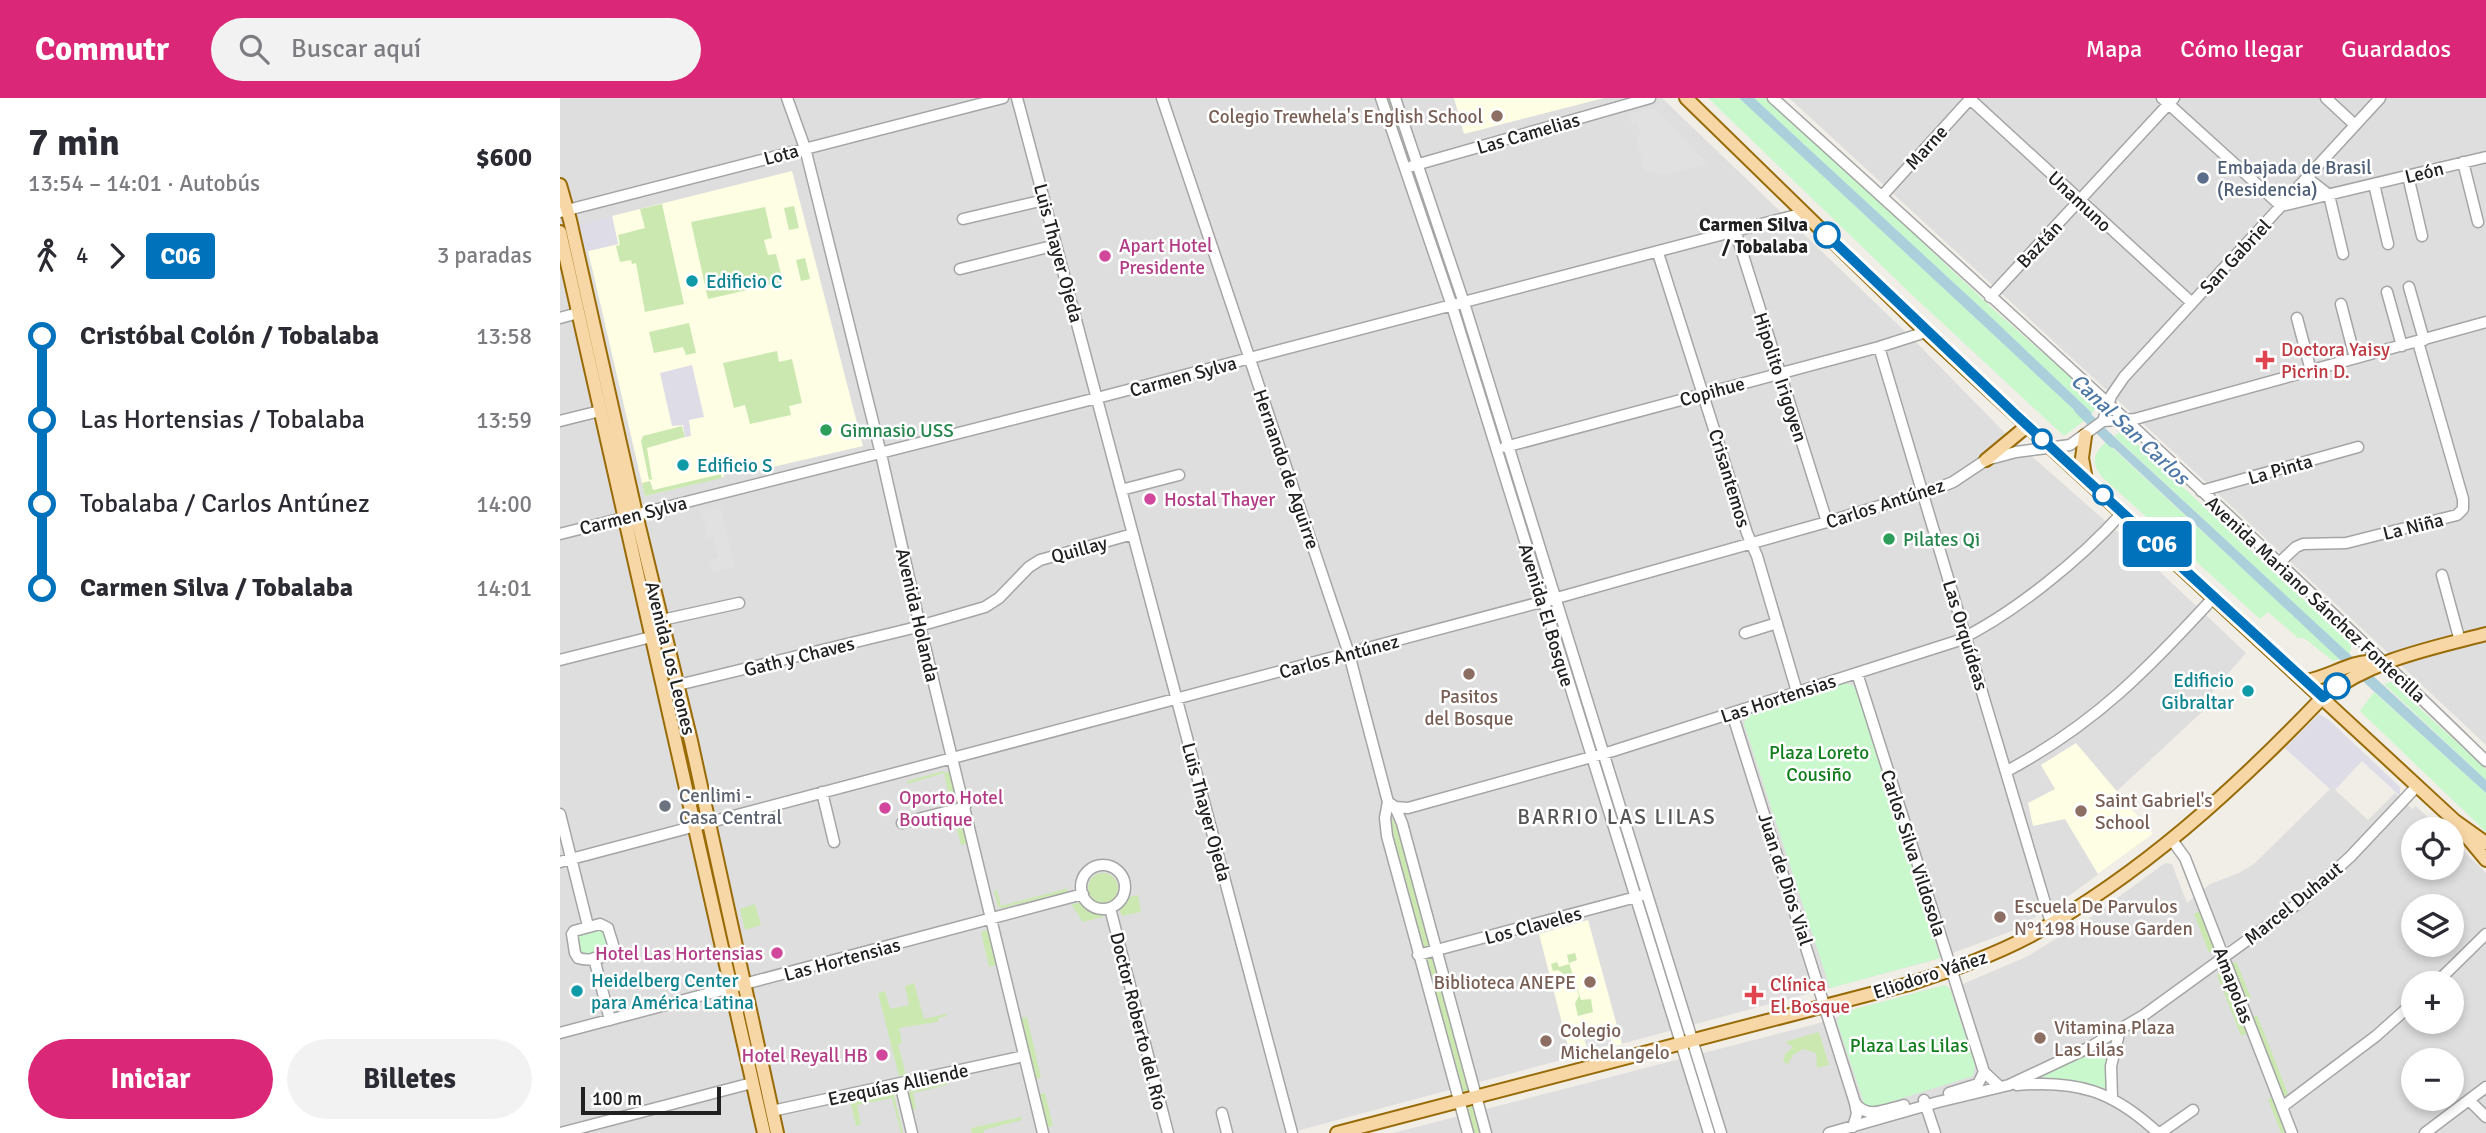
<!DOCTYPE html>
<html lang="es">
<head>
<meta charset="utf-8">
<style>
	:root { --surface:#fff; --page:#f2f2f3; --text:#2b2b33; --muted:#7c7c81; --accent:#db2777 }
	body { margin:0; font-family:Signika,sans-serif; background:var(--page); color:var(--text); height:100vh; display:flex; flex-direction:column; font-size:26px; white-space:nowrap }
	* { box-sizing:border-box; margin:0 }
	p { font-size:23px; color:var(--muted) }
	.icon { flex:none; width:38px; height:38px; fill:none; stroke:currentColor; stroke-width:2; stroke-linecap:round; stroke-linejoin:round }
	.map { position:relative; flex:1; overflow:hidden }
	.side { display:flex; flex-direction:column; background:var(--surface); width:560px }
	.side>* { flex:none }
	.badge { padding:0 14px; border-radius:5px; font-size:24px; line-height:46px }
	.controls { position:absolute; left:1841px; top:719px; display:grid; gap:14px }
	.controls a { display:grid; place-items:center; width:63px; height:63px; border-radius:50%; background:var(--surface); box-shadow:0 4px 10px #0003; font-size:35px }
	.scale { position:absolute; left:21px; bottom:18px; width:140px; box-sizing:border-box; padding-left:7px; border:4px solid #212121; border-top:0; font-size:19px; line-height:24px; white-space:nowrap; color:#212121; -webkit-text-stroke:5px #fff; paint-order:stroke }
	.map>.badge { position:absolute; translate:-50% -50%; box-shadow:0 0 0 4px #fff }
	.legs { display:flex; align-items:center; gap:10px; height:77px; padding:0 28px; font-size:23px }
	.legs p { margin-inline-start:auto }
	.summary { display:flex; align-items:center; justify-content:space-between; height:119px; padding:0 28px }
	h1 { font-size:38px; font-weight:700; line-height:52px }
	.primary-button { display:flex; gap:14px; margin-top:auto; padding:14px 28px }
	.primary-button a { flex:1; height:80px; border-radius:42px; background:var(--accent); color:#fff; font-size:28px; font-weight:700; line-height:80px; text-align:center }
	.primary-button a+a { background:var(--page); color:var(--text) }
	ul { padding:0 28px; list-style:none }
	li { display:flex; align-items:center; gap:24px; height:84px; font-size:26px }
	li i { display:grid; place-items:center; width:10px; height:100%; margin:0 9px; background:currentColor }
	li i::after { content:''; width:18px; height:18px; margin:-9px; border:5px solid; border-radius:50%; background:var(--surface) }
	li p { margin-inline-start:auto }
	li:first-child i { background:linear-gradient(#0000 50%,currentColor 0) }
	li:last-child i { background:linear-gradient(currentColor 50%,#0000 0) }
	header { display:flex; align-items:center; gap:42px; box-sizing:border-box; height:98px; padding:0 35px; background:var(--accent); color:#fff }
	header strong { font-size:33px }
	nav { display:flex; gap:38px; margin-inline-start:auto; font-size:24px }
	.search { width:490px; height:63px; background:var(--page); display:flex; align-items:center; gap:18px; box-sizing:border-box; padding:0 24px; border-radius:38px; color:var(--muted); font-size:26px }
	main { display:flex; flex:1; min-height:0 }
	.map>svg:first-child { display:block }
	.residential { fill:#dfdede; fill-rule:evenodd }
	.education { fill:#fdfee4 }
	.grass { fill:#cbe8b1 }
	.park { fill:#c9f8cd }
	.parking { fill:#e1e1e1 }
	.plaza { fill:#dddce7 }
	.water { fill:#abd0dc }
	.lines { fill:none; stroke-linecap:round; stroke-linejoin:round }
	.canal { stroke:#abd0dc; stroke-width:10 }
	.minor-casing { stroke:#a5a5a5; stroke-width:13 }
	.major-casing { stroke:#986b07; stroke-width:16 }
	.minor { stroke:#fff; stroke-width:10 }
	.major { stroke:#f8d7a6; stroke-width:12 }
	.line-1-casing { stroke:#fff; stroke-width:16 }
	.line-1 { stroke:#0072bc; stroke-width:10 }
	.education-dot { fill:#8d6e63; stroke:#fff; stroke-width:2.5 }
	.service-dot { fill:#5c6f8a; stroke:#fff; stroke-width:2.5 }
	.stop-1-dot { fill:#fff; stroke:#0072bc; stroke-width:3.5 }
	.hotel-dot { fill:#d1479c; stroke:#fff; stroke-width:2.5 }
	.culture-dot { fill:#0f9aa8; stroke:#fff; stroke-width:2.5 }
	.health-dot { fill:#e0444e; stroke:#fff; stroke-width:2.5 }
	.leisure-dot { fill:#2e9e5b; stroke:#fff; stroke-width:2.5 }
	.worship-dot { fill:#6b7280; stroke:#fff; stroke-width:2.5 }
	.labels { text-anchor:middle; stroke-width:5; stroke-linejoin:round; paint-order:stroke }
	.education-label { font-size:19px; fill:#785e54; stroke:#fff; text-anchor:start }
	.street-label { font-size:19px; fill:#212121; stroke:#fff }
	.service-label { font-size:19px; fill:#4e5e75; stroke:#fff; text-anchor:start }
	.stop-label { font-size:19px; font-weight:bold; fill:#212121; stroke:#fff; text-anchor:end }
	.hotel-label { font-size:19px; fill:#b23c85; stroke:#fff; text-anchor:start }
	.culture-label { font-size:19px; fill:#0d838f; stroke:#fff; text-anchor:start }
	.health-label { font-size:19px; fill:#be3a42; stroke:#fff; text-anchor:start }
	.leisure-label { font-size:19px; fill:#27864d; stroke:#fff; text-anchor:start }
	.park-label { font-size:19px; fill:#117d1c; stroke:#fff }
	.worship-label { font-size:19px; fill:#5b616d; stroke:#fff; text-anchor:start }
	.water-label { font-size:21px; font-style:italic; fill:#4d78a6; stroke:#fff }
	.neighbourhood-label { font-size:21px; letter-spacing:2px; fill:#545454; stroke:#fff }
</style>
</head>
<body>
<header>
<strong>Commutr</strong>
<div class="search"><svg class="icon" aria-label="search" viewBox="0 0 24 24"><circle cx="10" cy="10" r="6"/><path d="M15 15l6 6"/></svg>Buscar aquí</div>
<nav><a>Mapa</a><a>Cómo llegar</a><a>Guardados</a></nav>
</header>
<main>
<section class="side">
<div class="summary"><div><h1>7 min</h1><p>13:54 – 14:01 · Autobús</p></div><b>$600</b></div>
<div class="legs"><svg class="icon" aria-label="walk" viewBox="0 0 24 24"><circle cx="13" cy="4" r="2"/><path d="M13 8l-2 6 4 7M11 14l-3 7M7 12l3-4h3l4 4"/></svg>4<svg class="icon" aria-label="forward" viewBox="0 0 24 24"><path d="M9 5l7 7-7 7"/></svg><b class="badge" style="background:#0072bc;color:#fff">C06</b><p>3 paradas</p></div>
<ul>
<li><i style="color:#0072bc"></i><b>Cristóbal Colón / Tobalaba</b><p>13:58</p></li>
<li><i style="color:#0072bc"></i><span>Las Hortensias / Tobalaba</span><p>13:59</p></li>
<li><i style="color:#0072bc"></i><span>Tobalaba / Carlos Antúnez</span><p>14:00</p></li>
<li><i style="color:#0072bc"></i><b>Carmen Silva / Tobalaba</b><p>14:01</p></li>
</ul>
<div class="primary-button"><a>Iniciar</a><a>Billetes</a></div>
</section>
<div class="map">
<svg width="1926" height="1035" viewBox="0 0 1926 1035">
	<rect width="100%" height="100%" fill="#f1eee8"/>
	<path class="residential" d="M0,0H1102L1355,243L1444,334L1559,435L1686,555L1640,608L1644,612L1557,693L1593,736L1513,795L1457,831L1374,862L729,1035H0Z
		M1229,0H1926V647L1590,332Z
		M1772,689L1808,722L1835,695L1852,711L1856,708L1880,731L1853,732V770H1892V742L1926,775V1035H833L1256,926L1278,919L1284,914L1385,887L1391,891L1466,859L1527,822L1605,765L1612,766L1627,805L1650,786L1679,775L1694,766ZM1853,808H1892V847H1853ZM1853,886H1892V924H1853ZM1853,962H1892V1001H1853Z"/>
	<path class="education" d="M894,0H1044L904,36Z
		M232,73L303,348L187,375L185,368L163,372L164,379L85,398L28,153L58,146L52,118Z
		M1516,645L1593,736L1538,776L1505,721L1473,728L1468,705L1495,691L1481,667Z
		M1028,822L1062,946L1011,960L979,836Z"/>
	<path class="grass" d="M826,0H830C949,342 1051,690 1159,1035H1155L897,215L871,123Z
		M102,106L124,206L85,214L76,165L72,166L71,162L60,164L56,148L60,147L58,137L85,130L80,111Z
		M234,108L239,130L229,132L224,110Z
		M205,109L212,140L204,142L208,157L216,156L223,184L148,201L131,124Z
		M245,160L250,181L241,183L236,162Z
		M129,225L136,255L126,257L123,249L94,255L89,234Z
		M217,253L219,264L232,261L242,305L229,308L231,317L190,326L185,307L174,310L163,265Z
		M122,328L125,339L87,350L92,381L89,382L81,343L83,338Z
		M161,376L162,380L85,398L82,385L90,383L93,392Z
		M73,433H75L140,703L212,1035H209L144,735Z
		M383,673L384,675L389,674L396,701L390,702L384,675L347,686V683Z
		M399,710L407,746L401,747L392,712Z
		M830,716L837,730L922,1035H913L830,731Z
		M528 790a15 15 0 1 1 30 0a15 15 0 1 1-30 0Z
		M507,788V794L442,810L438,809L434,793L437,792L441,808L505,791Z
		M578,797L581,814L562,818L559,810L566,806L570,799Z
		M519,805L528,813L542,816L543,819L523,824L511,806Z
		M195,806L201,827L185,832L180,811Z
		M1640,813L1655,851L1649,855L1634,816Z
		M428,832L436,867L429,869L421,834Z
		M1015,855L1017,862L1009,865L1021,902L1031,901L1033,914L1018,918L1015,905L1019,898L1014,883L998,872L993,873L991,866L997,864L999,869L1009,866L1007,857Z
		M1676,863L1691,900L1685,902L1671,867Z
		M1663,872L1687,936L1681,938L1657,877Z
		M354,885L364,921L386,916L387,918L379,920L377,924L339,930L342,945L338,946L346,977L339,978L318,895L325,893L330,911L349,907L345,888Z
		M1697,917L1728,996L1725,998L1723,997L1692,920Z
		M467,919L481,980L475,981L461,920Z
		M1259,934L1269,967L1257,970L1256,955L1243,951L1233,957L1228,966L1223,964L1225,956L1233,949L1225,944Z
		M387,985V987L353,995L356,1011L351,1012L347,994Z
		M333,993L343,1035H341L332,1000L297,1007L301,1026L296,1028L290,1002Z
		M485,995L493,1028L486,1030L478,997Z
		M1712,999L1727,1035H1721L1708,1001Z
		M461,1019L462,1022L423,1032L424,1035H412L411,1030Z"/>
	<path class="park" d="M1148,0H1179L1525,322L1504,338L1350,195Z
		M1194,0H1210L1433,211L1540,305L1532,315L1432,220Z
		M1560,334L1565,335L1791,546V552L1789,556L1554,338Z
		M1546,344L1780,561L1773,563L1744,540H1738L1708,514L1700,521L1543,380C1530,365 1533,356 1546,344Z
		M1831,584L1926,671V682L1824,586Z
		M1285,585L1294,588L1315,645L1380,860L1270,890L1184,626L1186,618Z
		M1814,594L1926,695V734L1800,613Z
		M40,830L44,831L50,847L47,851L23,857L19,855L17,838Z
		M1385,887L1390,891L1415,967L1413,978L1317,1008H1307L1304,1005L1277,924L1280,916L1284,914Z
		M1545,946L1549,952L1545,975L1547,990L1545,992L1512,983L1482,979V976L1515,963Z"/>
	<path class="parking" d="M1095,10L1148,66L1098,78L1094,72L1085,75L1076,41L1081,38L1077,25L1072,27L1069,16Z
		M161,410L175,469L153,474L150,462L158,459L154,439L148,440L142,415Z
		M1049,934L1052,947L1028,953L1024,941Z"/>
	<path class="plaza" d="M52,118L58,146L24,154L18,128Z
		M132,267L144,319L129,322L131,338L125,339L123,327L112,328L100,275Z
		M1759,616L1769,622L1840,689V698L1802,663L1775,692L1772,689L1770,691L1728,653L1725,650Z"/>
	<path class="water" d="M1179,0H1194L1432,220L1532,315L1525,322Z
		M1549,334L1926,682V695L1808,588L1543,340Z"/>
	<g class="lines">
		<path class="canal" d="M1519,311L1553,345"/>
		<g class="minor-casing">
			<path id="minor" d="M227,0L245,50L321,356L360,528L483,1035
				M457,0L732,1035
				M602,0L789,556L828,704L825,720L827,738L908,1035
				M821,0L892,208L1149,1035
				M835,0L904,205L1161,1035
				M1213,0C1454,218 1694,437 1926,663
				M1409,0L1632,205
				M1602,0L1721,108L1926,59
				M1766,0L1795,27
				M1903,64L1918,124
				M852,68L1090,0
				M1848,78L1862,138
				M1747,80L1769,97L1783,156
				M1814,86L1828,146
				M1322,98L1411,0
				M0,114L443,0
				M403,121L484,102
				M1176,135L1267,424
				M1098,155L1187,435L1197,458L1237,594
				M400,171L496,147
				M1849,189L1864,242
				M1827,194L1842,248
				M1430,199L1614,0
				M1781,206L1795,260
				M0,220L18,215
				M1737,220L1751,273
				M1319,249L1491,825
				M0,323L40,313
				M1543,323L1551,298L1564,279L1820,0
				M1543,323L1575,321L1926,224
				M945,349L1319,249L1366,234
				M561,392L619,377
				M1641,393L1798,349
				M0,436L537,300L1244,115
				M1719,465L1736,449L1743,446L1786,445L1897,417L1903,411V401L1858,244
				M1882,477L1900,543
				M102,522L179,505
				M1185,535L1217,525
				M0,562L91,539
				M1297,575L1424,974L1440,989
				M118,587L349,531L425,509L439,500L469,469L480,462L573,436
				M1172,615L1295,1005L1297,1016L1293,1029
				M1447,673C1535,626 1588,571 1654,499
				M262,694L274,744
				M831,706L835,709L842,725L926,1035
				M835,709L848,710L1053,653L1397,543C1453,516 1521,461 1562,415
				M0,716L28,828
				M342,725L405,709
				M1612,742L1625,760L1732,1035
				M0,764L1004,498L1267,424L1378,390L1393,384L1426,362L1456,354L1510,347L1543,323
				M521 789a22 22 0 1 1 44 0a22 22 0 1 1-44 0Z
				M550,810L608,1035
				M40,826L48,830C49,835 52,842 53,847C53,861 28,863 18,860L15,855L12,836L14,833Z
				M858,857L1080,798
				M34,860L50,922
				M1875,886L1926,836
				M0,935L523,796
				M340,985L352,1035
				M1457,987C1518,982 1553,993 1598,1035
				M1389,995L1418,986L1424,974
				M1552,1000L1551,968L1560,932
				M1364,1002L1375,1035
				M1910,1003L1926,1019
				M1295,1005C1307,1022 1327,1011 1344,1007
				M1722,1009L1816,938L1853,905
				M212,1013L464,958
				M662,1015L667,1035
				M1,1035L192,985
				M1269,1035L1378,1004L1449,987L1530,949L1584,917L1740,804L1790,759L1857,688
				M1600,1035L1633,1012
				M1865,1035L1926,989"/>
		</g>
		<g class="major-casing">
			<path id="major" d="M1126,0L1366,234L1895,723L1926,745
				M0,87L10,122L76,416L131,643L217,1035
				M0,134L204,1035
				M1525,338L1522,360L1526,382
				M1426,362L1467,328
				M1746,583C1773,578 1788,563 1819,563
				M1902,733L1926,762
				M777,1035L1349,886C1390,873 1430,859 1468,839C1580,778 1675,691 1763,599C1811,562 1868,551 1926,536"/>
		</g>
		<use href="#minor" class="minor"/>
		<use href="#major" class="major"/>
	</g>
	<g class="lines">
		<g class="line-1-casing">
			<path id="line-1" d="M1267,137L1456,317L1763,599L1777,588"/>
		</g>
		<use href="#line-1" class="line-1"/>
	</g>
	<g class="education-dot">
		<circle cx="937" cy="18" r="7"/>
		<circle cx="909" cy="576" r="7"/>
		<circle cx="1521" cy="713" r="7"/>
		<circle cx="1440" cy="819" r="7"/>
		<circle cx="1030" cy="884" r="7"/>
		<circle cx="1480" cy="940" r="7"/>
		<circle cx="986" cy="943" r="7"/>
	</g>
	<circle class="service-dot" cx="1643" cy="80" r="7"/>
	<g class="stop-1-dot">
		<circle cx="1267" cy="137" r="12"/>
		<circle cx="1482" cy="341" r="9"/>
		<circle cx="1543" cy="397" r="9"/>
		<circle cx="1777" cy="588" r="12"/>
	</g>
	<g class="hotel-dot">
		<circle cx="545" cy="158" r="7"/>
		<circle cx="590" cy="401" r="7"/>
		<circle cx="325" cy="710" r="7"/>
		<circle cx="217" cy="855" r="7"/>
		<circle cx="322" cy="957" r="7"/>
	</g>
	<g class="culture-dot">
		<circle cx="132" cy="183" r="7"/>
		<circle cx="123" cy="367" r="7"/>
		<circle cx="1688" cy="593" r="7"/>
		<circle cx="17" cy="893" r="7"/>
	</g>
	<g class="health-dot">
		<path d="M1701.5 251.5h7v7h7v7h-7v7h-7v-7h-7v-7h7z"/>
		<path d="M1190.5 886.5h7v7h7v7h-7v7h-7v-7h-7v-7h7z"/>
	</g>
	<g class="leisure-dot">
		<circle cx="266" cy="332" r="7"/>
		<circle cx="1329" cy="441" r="7"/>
	</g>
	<circle class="worship-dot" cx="105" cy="708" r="7"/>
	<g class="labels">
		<g class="education-label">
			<text x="923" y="25" text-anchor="end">Colegio Trewhela's English School</text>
			<text x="909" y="605" text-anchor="middle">Pasitos<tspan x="909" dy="22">del Bosque</tspan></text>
			<text x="1535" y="709">Saint Gabriel's<tspan x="1535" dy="22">School</tspan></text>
			<text x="1454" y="815">Escuela De Parvulos<tspan x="1454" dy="22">N°1198 House Garden</tspan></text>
			<text x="1016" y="891" text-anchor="end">Biblioteca ANEPE</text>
			<text x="1494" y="936">Vitamina Plaza<tspan x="1494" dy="22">Las Lilas</tspan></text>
			<text x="1000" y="939">Colegio<tspan x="1000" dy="22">Michelangelo</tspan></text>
		</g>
		<g class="street-label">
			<text transform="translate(968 35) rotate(-16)" y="7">Las Camelias</text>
			<text transform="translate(1366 49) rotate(-48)" y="7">Marne</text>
			<text transform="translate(221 56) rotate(-15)" y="7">Lota</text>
			<text transform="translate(1864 74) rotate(-14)" y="7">León</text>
			<text transform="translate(1520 103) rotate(43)" y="7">Unamuno</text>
			<text transform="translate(1479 146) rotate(-47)" y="7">Baztán</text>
			<text transform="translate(499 155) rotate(75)" y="7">Luis Thayer Ojeda</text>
			<text transform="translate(1675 158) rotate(-47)" y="7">San Gabriel</text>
			<text transform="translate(623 278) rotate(-15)" y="7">Carmen Sylva</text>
			<text transform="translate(1221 279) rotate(72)" y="7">Hipolito Irigoyen</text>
			<text transform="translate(1152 293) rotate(-15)" y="7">Copihue</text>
			<text transform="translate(727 371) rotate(71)" y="7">Hernando de Aguirre</text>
			<text transform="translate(1720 371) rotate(-16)" y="7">La Pinta</text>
			<text transform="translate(1170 380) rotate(73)" y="7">Crisantemos</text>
			<text transform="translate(1325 405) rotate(-18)" y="7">Carlos Antúnez</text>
			<text transform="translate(73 417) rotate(-14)" y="7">Carmen Sylva</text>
			<text transform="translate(1853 428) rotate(-14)" y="7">La Niña</text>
			<text transform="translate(519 451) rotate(-15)" y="7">Quillay</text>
			<text transform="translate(1756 501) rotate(43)" y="7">Avenida Mariano Sánchez Fontecilla</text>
			<text transform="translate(358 517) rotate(77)" y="7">Avenida Holanda</text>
			<text transform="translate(987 517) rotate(73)" y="7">Avenida El Bosque</text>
			<text transform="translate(1406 537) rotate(73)" y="7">Las Orquídeas</text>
			<text transform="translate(239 558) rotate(-14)" y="7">Gath y Chaves</text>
			<text transform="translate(779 558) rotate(-15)" y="7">Carlos Antúnez</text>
			<text transform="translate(111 560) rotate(76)" y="7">Avenida Los Leones</text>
			<text transform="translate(1218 600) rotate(-18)" y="7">Las Hortensias</text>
			<text transform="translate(647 714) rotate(75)" y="7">Luis Thayer Ojeda</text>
			<text transform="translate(1354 755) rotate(72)" y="7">Carlos Silva Vildosola</text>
			<text transform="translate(1226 781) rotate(72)" y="7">Juan de Dios Vial</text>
			<text transform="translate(1733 805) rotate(-39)" y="7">Marcel Duhaut</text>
			<text transform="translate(973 827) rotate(-15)" y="7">Los Claveles</text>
			<text transform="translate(282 861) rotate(-15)" y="7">Las Hortensias</text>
			<text transform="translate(1370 876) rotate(-18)" y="7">Eliodoro Yáñez</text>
			<text transform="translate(1674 887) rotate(69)" y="7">Amapolas</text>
			<text transform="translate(579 923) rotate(76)" y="7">Doctor Roberto del Río</text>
			<text transform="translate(338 986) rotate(-12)" y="7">Ezequías Alliende</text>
		</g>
		<g class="service-label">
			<text x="1657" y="76">Embajada de Brasil<tspan x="1657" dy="22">(Residencia)</tspan></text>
		</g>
		<g class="stop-label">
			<text x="1248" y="133">Carmen Silva<tspan x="1248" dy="22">/ Tobalaba</tspan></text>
		</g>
		<g class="hotel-label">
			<text x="559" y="154">Apart Hotel<tspan x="559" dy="22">Presidente</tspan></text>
			<text x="604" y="408">Hostal Thayer</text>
			<text x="339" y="706">Oporto Hotel<tspan x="339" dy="22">Boutique</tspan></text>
			<text x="203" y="862" text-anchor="end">Hotel Las Hortensias</text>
			<text x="308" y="964" text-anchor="end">Hotel Reyall HB</text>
		</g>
		<g class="culture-label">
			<text x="146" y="190">Edificio C</text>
			<text x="137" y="374">Edificio S</text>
			<text x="1674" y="589" text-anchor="end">Edificio<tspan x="1674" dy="22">Gibraltar</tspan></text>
			<text x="31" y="889">Heidelberg Center<tspan x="31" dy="22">para América Latina</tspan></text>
		</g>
		<g class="health-label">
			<text x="1721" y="258">Doctora Yaisy<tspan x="1721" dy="22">Picrin D.</tspan></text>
			<text x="1210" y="893">Clínica<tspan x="1210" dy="22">El Bosque</tspan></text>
		</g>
		<g class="leisure-label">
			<text x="280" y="339">Gimnasio USS</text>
			<text x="1343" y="448">Pilates Qi</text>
		</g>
		<g class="park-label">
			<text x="1259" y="661">Plaza Loreto<tspan x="1259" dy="22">Cousiño</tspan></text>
			<text x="1349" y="954">Plaza Las Lilas</text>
		</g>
		<g class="worship-label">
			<text x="119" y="704">Cenlimi -<tspan x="119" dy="22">Casa Central</tspan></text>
		</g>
		<g class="water-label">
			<text transform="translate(1570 331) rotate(43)" y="7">Canal San Carlos</text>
		</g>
		<g class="neighbourhood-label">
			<text x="1057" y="726">BARRIO LAS LILAS</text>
		</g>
	</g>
</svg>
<div class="controls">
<a><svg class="icon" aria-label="locate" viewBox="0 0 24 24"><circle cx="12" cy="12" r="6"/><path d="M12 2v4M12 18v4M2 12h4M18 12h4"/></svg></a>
<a><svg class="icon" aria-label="layers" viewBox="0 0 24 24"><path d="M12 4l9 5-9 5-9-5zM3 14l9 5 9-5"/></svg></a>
<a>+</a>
<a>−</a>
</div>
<div class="scale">100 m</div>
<b class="badge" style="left:1597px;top:446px;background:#0072bc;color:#fff">C06</b>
</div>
</main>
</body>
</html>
